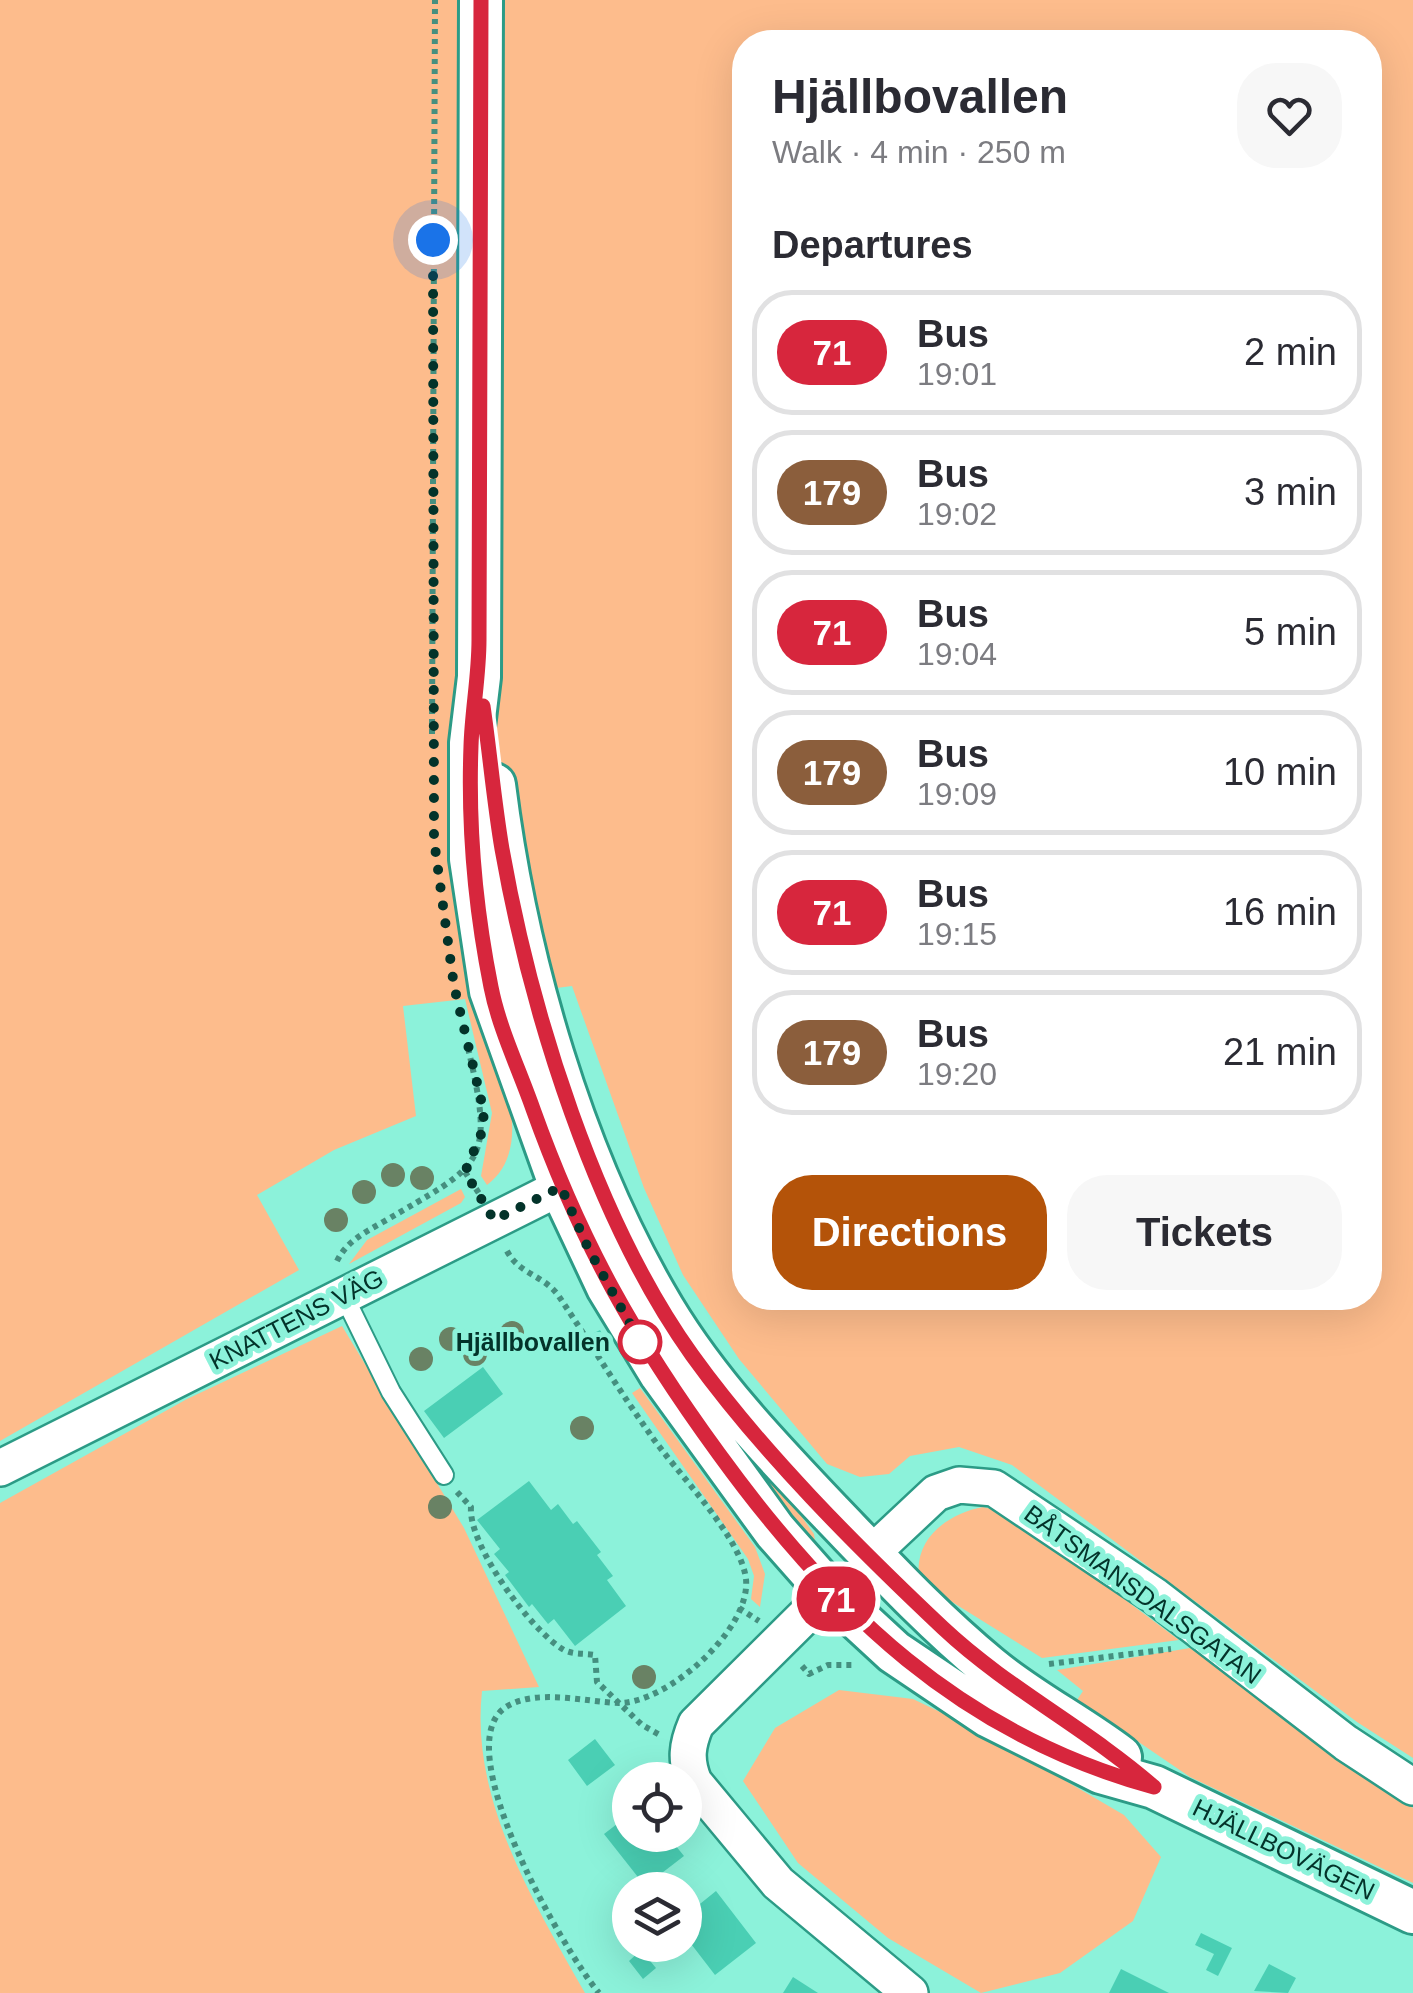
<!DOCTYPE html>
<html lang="en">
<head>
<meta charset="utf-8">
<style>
	:root { --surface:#fff; --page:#f7f7f7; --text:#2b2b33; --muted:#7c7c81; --line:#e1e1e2; --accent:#b45309 }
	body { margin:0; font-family:Helvetica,sans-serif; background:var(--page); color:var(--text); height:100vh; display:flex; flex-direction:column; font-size:38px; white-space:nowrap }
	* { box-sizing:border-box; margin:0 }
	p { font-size:32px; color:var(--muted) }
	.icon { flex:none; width:55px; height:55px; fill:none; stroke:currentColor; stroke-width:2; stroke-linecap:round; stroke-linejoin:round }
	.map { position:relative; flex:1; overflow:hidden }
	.side { position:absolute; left:732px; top:30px; width:650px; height:1280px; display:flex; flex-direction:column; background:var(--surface); border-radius:40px; box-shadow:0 10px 40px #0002 }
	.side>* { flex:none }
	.badge { padding:0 20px; border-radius:32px; font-size:35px; line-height:65px }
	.buttons { position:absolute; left:612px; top:1762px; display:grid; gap:20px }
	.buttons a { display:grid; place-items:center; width:90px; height:90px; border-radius:50%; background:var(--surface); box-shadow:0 10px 40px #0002; font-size:50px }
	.you { position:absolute; width:50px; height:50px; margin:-25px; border:8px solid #fff; border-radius:50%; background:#1a73e8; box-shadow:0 0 0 15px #1a73e833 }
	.map>.badge { position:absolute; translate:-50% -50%; box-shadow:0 0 0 5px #fff }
	h2 { padding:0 40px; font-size:38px; line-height:90px }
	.round { display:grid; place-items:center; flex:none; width:105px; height:105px; border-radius:40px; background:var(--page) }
	.head { display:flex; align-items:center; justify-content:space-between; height:170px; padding:0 40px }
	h1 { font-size:48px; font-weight:700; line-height:75px }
	.cta { display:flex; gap:20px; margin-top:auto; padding:20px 40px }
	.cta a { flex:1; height:115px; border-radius:40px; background:var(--accent); color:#fff; font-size:40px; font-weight:700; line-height:115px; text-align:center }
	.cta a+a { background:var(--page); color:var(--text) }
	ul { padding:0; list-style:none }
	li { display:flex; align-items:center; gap:30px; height:125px; margin:0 20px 15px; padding:0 20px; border:5px solid var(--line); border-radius:40px }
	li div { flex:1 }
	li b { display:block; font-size:38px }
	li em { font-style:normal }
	li .badge { min-width:110px; font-weight:700; text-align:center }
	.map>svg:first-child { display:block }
	.green { fill:#fdbc8c; fill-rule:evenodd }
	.building { fill:#4acfb4 }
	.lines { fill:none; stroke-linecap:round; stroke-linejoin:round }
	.service-casing { stroke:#2c9b86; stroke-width:22 }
	.minor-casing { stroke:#2c9b86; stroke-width:40 }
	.tertiary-casing { stroke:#2c9b86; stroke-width:48 }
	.path { stroke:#458f7f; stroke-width:6; stroke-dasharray:5 5; stroke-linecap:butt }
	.service { stroke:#fff; stroke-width:18 }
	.minor { stroke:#fff; stroke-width:35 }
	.tertiary { stroke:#fff; stroke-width:42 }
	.tree { fill:#698264 }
	.line-casing { stroke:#fff; stroke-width:22 }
	.line { stroke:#d7263d; stroke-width:15 }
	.walk { stroke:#03332a; stroke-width:10; stroke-dasharray:0 18 }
	.stop-dot { fill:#fff; stroke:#d7263d; stroke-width:5 }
	.labels { text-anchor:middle; stroke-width:10; stroke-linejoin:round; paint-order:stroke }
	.street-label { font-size:25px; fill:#03332a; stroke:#8cf2da }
	.stop-label { font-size:25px; font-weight:bold; fill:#03332a; stroke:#8cf2da; text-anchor:end }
</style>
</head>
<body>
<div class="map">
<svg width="1413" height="1993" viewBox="0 0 1413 1993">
	<rect width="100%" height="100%" fill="#8cf2da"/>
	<path class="green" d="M0,0H1413V1758L1357,1722L1012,1465L959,1447L910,1456L889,1474L860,1477L827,1464L739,1359L683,1275L644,1188L572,986L478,998C492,1051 542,1143 487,1185L481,1176L492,1113L465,999L403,1006L416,1116L334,1150L257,1195L299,1270L0,1441ZM745,42H1370V1298H745Z
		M461,1189L465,1197L461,1203L349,1264L367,1240Z
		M601,1235L814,1534L815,1541L737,1452Z
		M342,1326L464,1528L539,1687L482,1691C470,1800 534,1902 585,1993H0V1503L187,1399Z
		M640,1388L755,1547L765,1574L760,1607L751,1599L754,1576L748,1559L632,1393Z
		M983,1507L1009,1513L1179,1640L1042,1658L920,1582C911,1541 946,1514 983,1507Z
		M1190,1648L1413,1808V1883L1190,1777L1077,1700L1083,1691L1057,1670Z
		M839,1690L913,1699L982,1732L1124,1815L1161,1857L1133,1921L1060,1973L981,1993L888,1938L798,1863L743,1781L775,1728Z"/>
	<path class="building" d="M600,1330L609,1345L601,1350L592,1334Z
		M483,1367L503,1394L444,1438L424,1411Z
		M529,1481L551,1510L558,1504L573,1524L577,1521L601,1552L597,1555L613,1576L607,1580L626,1606L575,1646L554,1619L548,1624L532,1604L529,1607L505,1575L509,1572L494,1554L500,1549L477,1520Z
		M595,1739L615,1765L587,1786L568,1760Z
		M630,1814V1835H667L684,1856L645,1886L604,1834Z
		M716,1891L756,1943L715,1975L685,1936V1916Z
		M1201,1933L1232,1948L1218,1976L1206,1970L1214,1954L1195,1945Z
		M641,1950L656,1968L643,1979L629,1961Z
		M1269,1964L1296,1978L1288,1993L1254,1991Z
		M1121,1969L1169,1993H1109Z
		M793,1977L818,1993H783Z"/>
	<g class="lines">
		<g class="service-casing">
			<path id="service" d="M344,1296L391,1392L444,1475"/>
		</g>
		<g class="minor-casing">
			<path id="minor" d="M0,1468L585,1175
				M871,1554L936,1493L959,1485L994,1488L1155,1596L1346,1743L1413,1787
				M829,1592L696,1724C687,1745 685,1760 694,1782L778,1883L910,1993"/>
		</g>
		<g class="tertiary-casing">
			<path id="tertiary" d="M481,0L479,677L471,743V859L491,991L561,1187L608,1287L661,1374L775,1531L829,1592L894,1652L989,1716L1101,1772L1154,1787L1413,1912
				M494,785C516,960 572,1157 663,1309C708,1384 771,1450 831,1513C882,1566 932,1620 989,1667C1030,1701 1078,1725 1120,1757"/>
		</g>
		<path class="path" d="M432,734L435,0
			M465,1172L480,1195
			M507,1251C519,1274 543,1275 558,1295C589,1341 618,1389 650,1434C675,1471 741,1536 746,1579C751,1630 667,1703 619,1703C586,1702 536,1688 506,1707C445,1746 565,1953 599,1993
			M337,1261C347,1241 364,1233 383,1222C482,1164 496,1166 468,1048
			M457,1492L471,1507C468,1545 531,1631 564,1650C574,1655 584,1653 595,1655L597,1682L642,1725L660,1735
			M739,1608L759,1621
			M1049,1664L1171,1649
			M802,1666L809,1674L828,1665H853"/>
		<use href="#service" class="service"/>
		<use href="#minor" class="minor"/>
		<use href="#tertiary" class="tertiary"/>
	</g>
	<g class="tree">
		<circle cx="393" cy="1175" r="12"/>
		<circle cx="422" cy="1178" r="12"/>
		<circle cx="364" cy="1192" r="12"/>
		<circle cx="336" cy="1220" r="12"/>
		<circle cx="512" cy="1333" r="12"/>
		<circle cx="451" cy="1339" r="12"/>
		<circle cx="475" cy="1354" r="12"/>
		<circle cx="421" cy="1359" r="12"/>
		<circle cx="582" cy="1428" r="12"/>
		<circle cx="440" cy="1507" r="12"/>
		<circle cx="644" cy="1677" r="12"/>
	</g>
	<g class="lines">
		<g class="line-casing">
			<path id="line" d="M481,0L479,640C479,676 472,711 471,746C468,827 475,907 491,987C499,1028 519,1069 533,1109C581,1243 635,1339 719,1454C833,1611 962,1735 1154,1787C1088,1729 1008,1689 943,1628C857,1547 761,1451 692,1355C595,1219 531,1013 502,849C494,802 490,754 483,706"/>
		</g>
		<use href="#line" class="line"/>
		<path class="walk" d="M433,240L434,840L454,986L484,1112L482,1132L465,1172L494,1220L561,1187L588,1248L640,1342"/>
	</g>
	<circle class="stop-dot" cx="640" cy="1342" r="20"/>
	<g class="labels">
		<g class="street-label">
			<text transform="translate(296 1319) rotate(-27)" y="9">KNATTENS VÄG</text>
			<text transform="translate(1143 1594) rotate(36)" y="9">BÅTSMANSDALSGATAN</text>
			<text transform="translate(1284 1849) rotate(26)" y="9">HJÄLLBOVÄGEN</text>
		</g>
		<g class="stop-label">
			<text x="610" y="1351">Hjällbovallen</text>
		</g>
	</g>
</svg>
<div class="buttons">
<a><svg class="icon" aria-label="locate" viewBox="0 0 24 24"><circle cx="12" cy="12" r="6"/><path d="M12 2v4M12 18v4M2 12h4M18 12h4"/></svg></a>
<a><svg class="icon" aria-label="layers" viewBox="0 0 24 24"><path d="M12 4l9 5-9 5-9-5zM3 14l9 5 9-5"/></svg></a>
</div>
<div class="you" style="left:433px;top:240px"></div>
<b class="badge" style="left:836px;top:1599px;background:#d7263d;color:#fff">71</b>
<section class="side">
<div class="head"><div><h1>Hjällbovallen</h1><p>Walk · 4 min · 250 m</p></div><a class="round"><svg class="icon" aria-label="heart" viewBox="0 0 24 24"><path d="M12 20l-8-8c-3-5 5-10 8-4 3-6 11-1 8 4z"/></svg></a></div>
<h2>Departures</h2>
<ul>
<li><span class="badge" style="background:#d7263d;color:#fff">71</span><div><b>Bus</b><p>19:01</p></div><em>2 min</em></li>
<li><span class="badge" style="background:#8b5e3c;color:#fff">179</span><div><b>Bus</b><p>19:02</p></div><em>3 min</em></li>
<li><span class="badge" style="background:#d7263d;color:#fff">71</span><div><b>Bus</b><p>19:04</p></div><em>5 min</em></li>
<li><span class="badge" style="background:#8b5e3c;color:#fff">179</span><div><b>Bus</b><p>19:09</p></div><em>10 min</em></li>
<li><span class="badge" style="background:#d7263d;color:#fff">71</span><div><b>Bus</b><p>19:15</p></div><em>16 min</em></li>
<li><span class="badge" style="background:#8b5e3c;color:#fff">179</span><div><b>Bus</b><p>19:20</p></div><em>21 min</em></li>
</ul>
<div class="cta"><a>Directions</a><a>Tickets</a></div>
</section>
</div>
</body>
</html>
